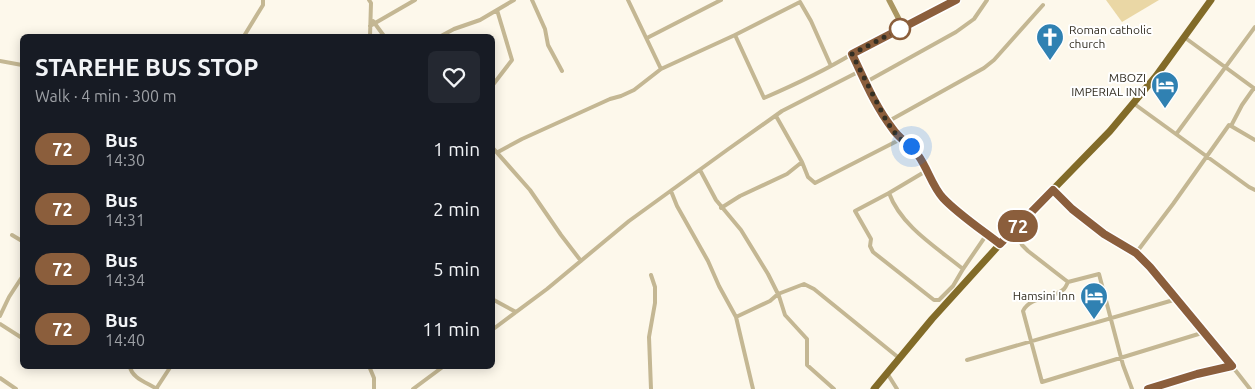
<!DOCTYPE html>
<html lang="en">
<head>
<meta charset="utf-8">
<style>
	:root { --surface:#171b24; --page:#242831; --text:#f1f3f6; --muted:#9ea1a6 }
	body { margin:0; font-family:Ubuntu,sans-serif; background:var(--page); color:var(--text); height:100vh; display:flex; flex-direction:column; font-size:19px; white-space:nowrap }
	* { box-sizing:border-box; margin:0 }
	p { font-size:16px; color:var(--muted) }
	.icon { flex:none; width:28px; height:28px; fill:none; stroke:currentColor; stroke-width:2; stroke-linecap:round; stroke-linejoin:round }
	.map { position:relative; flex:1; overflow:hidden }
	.side { position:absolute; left:20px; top:34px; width:475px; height:335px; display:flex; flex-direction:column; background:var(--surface); border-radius:8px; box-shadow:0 2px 12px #0003 }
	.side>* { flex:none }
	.badge { padding:0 10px; border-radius:16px; font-size:18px; line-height:32px }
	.you { position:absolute; width:25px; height:25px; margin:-12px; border:4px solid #fff; border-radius:50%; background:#1a73e8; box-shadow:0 0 0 8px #1a73e833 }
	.map>.badge { position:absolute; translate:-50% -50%; box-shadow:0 0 0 2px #fff }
	.round { display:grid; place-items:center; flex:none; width:52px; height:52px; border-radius:8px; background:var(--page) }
	.head { display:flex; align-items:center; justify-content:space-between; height:85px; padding:0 15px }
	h1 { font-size:24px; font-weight:700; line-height:38px }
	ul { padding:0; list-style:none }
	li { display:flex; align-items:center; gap:15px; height:60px; padding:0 15px }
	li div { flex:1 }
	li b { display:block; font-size:19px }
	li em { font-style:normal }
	li .badge { min-width:55px; font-weight:700; text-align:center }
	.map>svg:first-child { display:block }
	.garden { fill:#ead7a5 }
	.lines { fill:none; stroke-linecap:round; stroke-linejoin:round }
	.street { stroke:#c4b793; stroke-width:4 }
	.secondary { stroke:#aa9660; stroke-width:5.5 }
	.highway { stroke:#826b28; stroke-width:7 }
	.line-casing { stroke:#fff; stroke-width:11 }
	.line { stroke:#8b5e3c; stroke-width:8 }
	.walk { stroke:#342f23; stroke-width:5; stroke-dasharray:0 9 }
	.stop-dot { fill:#fff; stroke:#8b5e3c; stroke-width:2.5 }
	.labels { text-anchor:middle; stroke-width:4; stroke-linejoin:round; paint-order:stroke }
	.poi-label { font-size:12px; fill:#342f23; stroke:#fff; text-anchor:end }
</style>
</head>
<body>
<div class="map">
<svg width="1255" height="389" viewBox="0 0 1255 389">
	<rect width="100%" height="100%" fill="#fdf8eb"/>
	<path class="garden" d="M1106,0H1159L1122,22Z"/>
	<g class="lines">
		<path class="street" d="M369,0L371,3L370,36
			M532,0L545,29L548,45L562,71
			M628,0L661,69
			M373,21L384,36
			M370,26L415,0
			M244,36L263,5V0
			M441,36L454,29L480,20L514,0
			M1184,37L1255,89
			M647,38L721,0
			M852,54L903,27
			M0,61L22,65
			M831,66L811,21L800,2L735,35L764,98C794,85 824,71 852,54L887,122L898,137L911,147L920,157L936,188L944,199L1000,244
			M866,82L956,32L974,19L987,0
			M492,86L512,60L497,10
			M1133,103L1249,187L1255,190
			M776,116L802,162L808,177L815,183L901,139
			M887,122L984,68L994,60L1043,5
			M1231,126L1255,140
			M1177,133L1255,27
			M492,147L530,190L561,235L581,261
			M498,152L522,139L610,99L621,96L634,90L661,69L735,35
			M700,170L716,200L741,230L768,274L779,296L785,315L807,339V365L834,389
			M926,171L889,193C901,226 936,247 963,269
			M1053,190L1072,209L1104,234L1136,253L1150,267L1232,366
			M671,191L677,206L708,261L719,286L736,317L753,389
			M889,193L855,211L871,239L870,246L873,252L934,300H939L953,286L963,269L987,234
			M721,208L740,196L787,174L802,162
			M1015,229L1022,245L1028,251L1068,282L1099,274L1123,365L1132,389
			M12,235L22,241
			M1136,253L1173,204L1229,125L1231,126L1242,105L1254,88
			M1068,282C1067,284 1066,287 1064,289C1054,299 1030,296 1023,311L1042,382L1205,332
			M492,299L516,312
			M0,316L9,297L22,277
			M736,317L770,301L778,294L804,284L814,289L899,358
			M0,324L22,338
			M492,330L547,289L629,221L727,150L782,111L860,71
			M967,360L1177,299
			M130,366C131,378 148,383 157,389
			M369,366L374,378V389
			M887,373L897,389
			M0,378L16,389
			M156,389L171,366
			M413,389L444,366
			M651,389L649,337L655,303V287L651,275
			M1148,389L1197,374L1232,366L1250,389"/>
		<path class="secondary" d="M889,0L903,27L956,0"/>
		<path class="highway" d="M874,389L932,319L1000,244L1110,131L1156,76L1211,0"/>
	</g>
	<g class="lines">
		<g class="line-casing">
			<path id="line" d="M956,0L852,54C864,79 875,106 892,128C899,139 911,145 918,155C928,169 932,186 943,198C958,214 982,230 1000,244L1053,190L1072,209L1104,234L1136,253L1150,267L1232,366L1197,374L1148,389"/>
		</g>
		<use href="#line" class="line"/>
		<path class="walk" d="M900,29L852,54L887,122L898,137L911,146"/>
	</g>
	<defs>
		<g id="church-pin" transform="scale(1.4375)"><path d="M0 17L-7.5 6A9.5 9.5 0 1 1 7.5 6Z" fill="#3081b2" stroke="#fff"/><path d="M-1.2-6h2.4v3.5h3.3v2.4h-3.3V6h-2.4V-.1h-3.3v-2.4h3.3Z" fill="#fff"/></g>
		<g id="hotel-pin" transform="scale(1.4375)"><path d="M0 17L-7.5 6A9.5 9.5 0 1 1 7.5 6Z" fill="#3081b2" stroke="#fff"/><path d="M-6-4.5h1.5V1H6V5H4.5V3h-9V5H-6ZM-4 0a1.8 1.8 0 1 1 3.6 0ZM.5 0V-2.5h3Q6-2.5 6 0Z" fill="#fff"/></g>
	</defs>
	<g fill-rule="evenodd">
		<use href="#church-pin" x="1050" y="37"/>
		<use href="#hotel-pin" x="1165" y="85"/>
		<use href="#hotel-pin" x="1094" y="296"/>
	</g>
	<circle class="stop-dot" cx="900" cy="29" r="10"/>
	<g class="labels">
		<g class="poi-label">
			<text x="1069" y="34" text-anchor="start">Roman catholic<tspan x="1069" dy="14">church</tspan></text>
			<text x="1146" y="82">MBOZI<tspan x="1146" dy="14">IMPERIAL INN</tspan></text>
			<text x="1075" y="300">Hamsini Inn</text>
		</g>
	</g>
</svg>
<div class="you" style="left:911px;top:146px"></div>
<b class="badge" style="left:1018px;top:226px;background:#8b5e3c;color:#fff">72</b>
<section class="side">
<div class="head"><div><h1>STAREHE BUS STOP</h1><p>Walk · 4 min · 300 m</p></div><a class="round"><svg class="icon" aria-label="heart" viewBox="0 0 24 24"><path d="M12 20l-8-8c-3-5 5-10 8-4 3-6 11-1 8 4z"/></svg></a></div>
<ul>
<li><span class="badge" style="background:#8b5e3c;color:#fff">72</span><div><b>Bus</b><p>14:30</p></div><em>1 min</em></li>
<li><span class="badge" style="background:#8b5e3c;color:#fff">72</span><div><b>Bus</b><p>14:31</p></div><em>2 min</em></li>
<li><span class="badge" style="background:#8b5e3c;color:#fff">72</span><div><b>Bus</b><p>14:34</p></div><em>5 min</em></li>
<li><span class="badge" style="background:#8b5e3c;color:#fff">72</span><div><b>Bus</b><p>14:40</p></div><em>11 min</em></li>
</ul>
</section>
</div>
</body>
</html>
